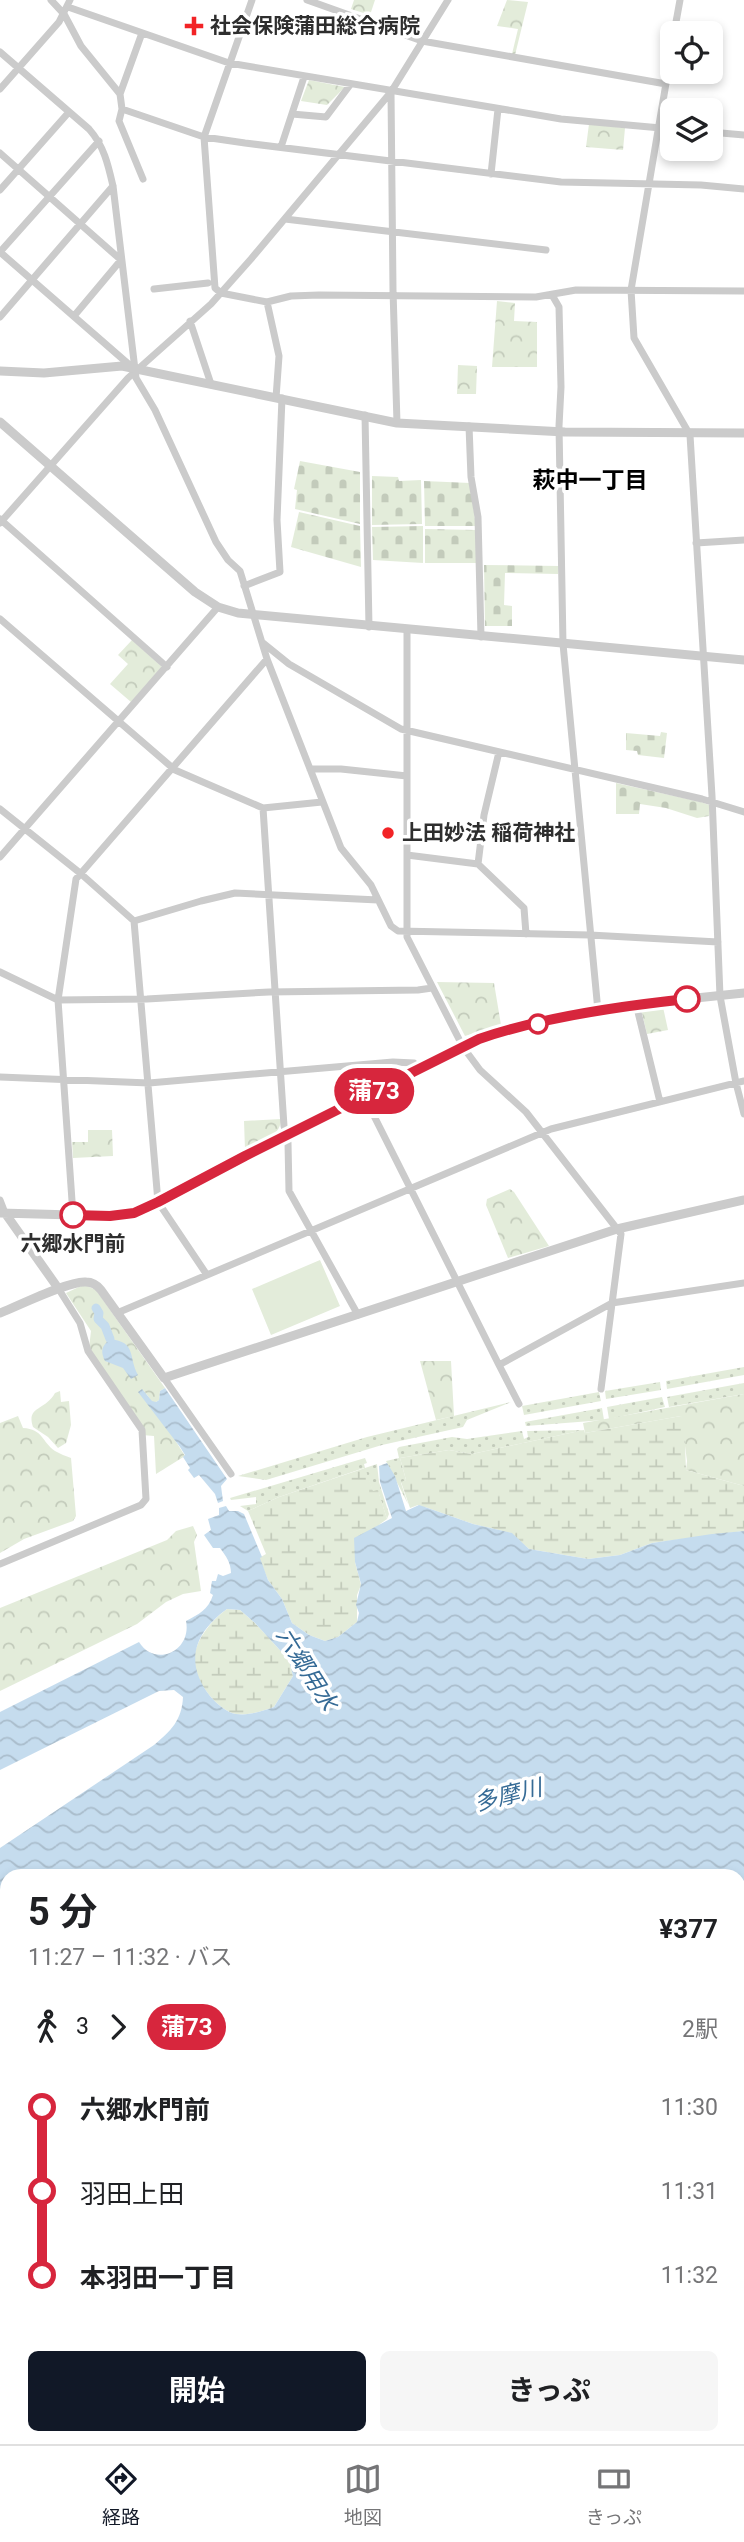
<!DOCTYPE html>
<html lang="ja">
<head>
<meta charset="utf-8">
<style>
	:root { --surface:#fff; --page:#f6f6f6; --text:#202124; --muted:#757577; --line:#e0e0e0; --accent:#111827 }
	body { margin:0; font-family:Roboto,"Noto Sans JP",sans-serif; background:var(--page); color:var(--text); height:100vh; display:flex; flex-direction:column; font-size:26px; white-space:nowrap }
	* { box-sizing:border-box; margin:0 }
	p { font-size:23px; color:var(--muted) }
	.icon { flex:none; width:38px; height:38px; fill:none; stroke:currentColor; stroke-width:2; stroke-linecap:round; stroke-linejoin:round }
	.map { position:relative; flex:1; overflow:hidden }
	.details { position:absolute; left:0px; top:1869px; width:746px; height:576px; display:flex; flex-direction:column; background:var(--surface); border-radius:21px 21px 0 0; box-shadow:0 4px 10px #0003 }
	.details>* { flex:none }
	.badge { padding:0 14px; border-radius:23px; font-size:24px; line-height:46px }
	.fabs { position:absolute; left:660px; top:21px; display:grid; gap:14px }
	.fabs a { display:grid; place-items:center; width:63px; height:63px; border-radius:10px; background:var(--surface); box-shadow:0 4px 10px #0003; font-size:35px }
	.map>.badge { position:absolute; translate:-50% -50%; box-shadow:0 0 0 4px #fff }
	.legs { display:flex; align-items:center; gap:10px; height:77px; padding:0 28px; font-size:23px }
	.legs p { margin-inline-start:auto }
	.overview { display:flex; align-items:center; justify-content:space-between; height:119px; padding:0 28px }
	h1 { font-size:38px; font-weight:700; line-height:52px }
	.primary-button { display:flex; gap:14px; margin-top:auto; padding:14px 28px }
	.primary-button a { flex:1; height:80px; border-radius:10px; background:var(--accent); color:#fff; font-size:28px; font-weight:700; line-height:80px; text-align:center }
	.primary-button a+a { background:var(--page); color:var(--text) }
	ul { padding:0 28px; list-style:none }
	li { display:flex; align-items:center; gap:24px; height:84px; font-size:26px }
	li i { display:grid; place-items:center; width:10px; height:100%; margin:0 9px; background:currentColor }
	li i::after { content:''; width:18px; height:18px; margin:-9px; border:5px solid; border-radius:50%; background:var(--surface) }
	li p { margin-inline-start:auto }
	li:first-child i { background:linear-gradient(#0000 50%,currentColor 0) }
	li:last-child i { background:linear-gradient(currentColor 50%,#0000 0) }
	.tabs { display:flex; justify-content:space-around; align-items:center; height:98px; border-top:2px solid var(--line); background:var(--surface); font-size:19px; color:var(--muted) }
	.tabs a { display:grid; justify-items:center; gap:4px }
	.tabs .active { color:var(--accent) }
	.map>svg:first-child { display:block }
	.grass { fill:url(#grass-dots) }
	.forest { fill:url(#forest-crowns) }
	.wetland { fill:url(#wetland-marsh) }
	.cemetery { fill:url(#cemetery-stones) }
	.pitch { fill:#e3ecda }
	.water { fill:url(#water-waves); fill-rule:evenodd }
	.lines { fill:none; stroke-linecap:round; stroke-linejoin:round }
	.canal { stroke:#c5dcee; stroke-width:9 }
	.minor { stroke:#cbcbcb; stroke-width:7 }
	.tertiary { stroke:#cbcbcb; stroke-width:9 }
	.line-1-casing { stroke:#fff; stroke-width:16 }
	.line-1 { stroke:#d7263d; stroke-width:10 }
	.poi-dot { fill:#f22326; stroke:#fff; stroke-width:2.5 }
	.stop-1-dot { fill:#fff; stroke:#d7263d; stroke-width:3.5 }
	.labels { text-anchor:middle; stroke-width:7; stroke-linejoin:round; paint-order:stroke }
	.poi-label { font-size:21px; font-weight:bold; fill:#2e2e2e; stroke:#fff; text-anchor:start }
	.stop-label { font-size:21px; font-weight:bold; fill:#2e2e2e; stroke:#fff }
	.neighbourhood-label { font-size:23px; font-weight:bold; fill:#000; stroke:#fff }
	.water-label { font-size:23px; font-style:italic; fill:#366b96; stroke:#fff }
</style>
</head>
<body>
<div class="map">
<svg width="744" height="2444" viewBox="0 0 744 2444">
	<defs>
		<pattern id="grass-dots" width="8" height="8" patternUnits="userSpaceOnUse" patternTransform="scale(1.75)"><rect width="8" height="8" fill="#e3ecda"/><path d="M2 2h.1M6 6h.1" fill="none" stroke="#c3cbbb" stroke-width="1.8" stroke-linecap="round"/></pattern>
		<pattern id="forest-crowns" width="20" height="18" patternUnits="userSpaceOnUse" patternTransform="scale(1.75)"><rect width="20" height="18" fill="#e3ecda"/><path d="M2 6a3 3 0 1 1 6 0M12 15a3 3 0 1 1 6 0" fill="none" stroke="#c3cbbb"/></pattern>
		<pattern id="wetland-marsh" width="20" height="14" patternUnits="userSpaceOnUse" patternTransform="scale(1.75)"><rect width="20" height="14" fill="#e3ecda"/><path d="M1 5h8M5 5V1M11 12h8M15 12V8" fill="none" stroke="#c3cbbb"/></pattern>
		<pattern id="cemetery-stones" width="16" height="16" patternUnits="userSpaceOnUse" patternTransform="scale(1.75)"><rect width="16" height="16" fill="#e3ecda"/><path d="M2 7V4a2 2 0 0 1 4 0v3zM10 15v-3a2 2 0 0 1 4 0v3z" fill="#c3cbbb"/></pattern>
		<pattern id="water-waves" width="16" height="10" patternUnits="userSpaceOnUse" patternTransform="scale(1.75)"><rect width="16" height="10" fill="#c5dcee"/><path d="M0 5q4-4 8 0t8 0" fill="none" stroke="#aabdcc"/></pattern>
	</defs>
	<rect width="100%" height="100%" fill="#fff"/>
	<path class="grass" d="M744,1367V1375L667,1389L666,1381Z
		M660,1382L661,1390L606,1399L605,1391Z
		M744,1383V1394L669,1407L667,1397Z
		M599,1392L601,1401L524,1415L522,1406Z
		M662,1397L665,1407L609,1419L607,1407Z
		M511,1402L467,1420L463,1427L382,1445L266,1480L238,1476L367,1437Z
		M602,1408L604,1420L526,1426L525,1422Z
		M584,1430L472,1454L449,1450L400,1458L406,1480L401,1483L408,1504L387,1463L386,1461L399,1458L397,1449L399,1447L452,1437L467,1439L522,1431L524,1439L528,1437L527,1431Z
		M365,1458L367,1463L364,1464L365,1468L377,1464L379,1482L389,1514L387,1519L378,1491L373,1492L364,1468L279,1497L248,1511L240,1506L256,1504V1497L231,1500L230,1498Z"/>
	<path class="forest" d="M354,0H375L370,15L351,9Z
		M507,0L528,2L515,55L512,54L518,29L497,26Z
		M309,80L345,87L327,105L301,101Z
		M589,124L625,128L623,150L586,147Z
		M497,301L515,303L514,321L537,322V367H492Z
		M458,365L477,366L476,394H457Z
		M132,640L162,667L131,702L110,684L128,664L118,655Z
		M437,982L494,983L501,1025L465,1036Z
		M663,1007L668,1030L647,1034L641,1009Z
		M281,1119C281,1137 259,1143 245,1150L244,1121Z
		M88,1130H112L113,1156L73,1158L72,1142H88Z
		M510,1189L514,1192L549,1246L508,1258L486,1205L487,1199Z
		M81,1286H87L96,1290L165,1388L160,1391L159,1400L156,1402H152L143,1389L185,1456L156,1474L154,1436L142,1435L89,1348L91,1331L66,1293Z
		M420,1361H451L454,1416L436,1420Z
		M60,1391L61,1402L69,1401L71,1425L66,1443L58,1448L48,1437L33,1427C26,1406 45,1411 55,1393Z
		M744,1394V1486L686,1470L687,1461L681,1416L585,1433L583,1423Z
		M18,1416L23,1428C43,1429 42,1442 55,1451C60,1454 66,1456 71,1458L76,1516L73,1521L24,1539L0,1553V1423Z
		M193,1526L197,1535L194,1542L201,1591L183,1594L166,1602L137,1624L0,1691V1608L167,1540L176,1531Z
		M744,1925V2047L739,2049L738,1926Z
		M7,2198V2287L0,2290V2204Z"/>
	<path class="wetland" d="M681,1416L684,1421L686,1470L744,1486V1531L652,1543L620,1555L588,1559L529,1549L511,1533L473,1524L425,1507H420L418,1505L410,1508L401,1482L406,1480L400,1458L449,1450L472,1454L584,1430L585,1433Z
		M365,1468L373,1491L378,1490L387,1519L380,1524L355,1562L361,1585L357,1595V1622L338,1637L325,1641L309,1635L292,1623L282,1599L268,1580L259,1558L266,1554L248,1511L279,1497Z
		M227,1609L240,1610L255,1623L289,1660L293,1676L274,1707C262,1711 249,1716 236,1714C227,1713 216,1703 210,1696C204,1688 196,1679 194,1668C191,1645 210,1621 227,1609Z"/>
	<path class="cemetery" d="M300,461L360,472V524L295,509L297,490L294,489Z
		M372,476L398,477L399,481L421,480L422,524L372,525Z
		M424,481L470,483L476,526H425Z
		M299,512L360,526L361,567L291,547Z
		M423,526V563L373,560L372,527Z
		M425,529L477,530L476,563H425Z
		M484,565L559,566L558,574L505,573L504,605L512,606V626H485Z
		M661,732L667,733L664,758L638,755L637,751L626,750V733L660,736Z
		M616,783L701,802L709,805V816L697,818L666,808L640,804L639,814H616Z"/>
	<path class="pitch" d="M320,1260L340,1306L271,1335L252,1289Z
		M739,1932H744V2006L739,2009Z"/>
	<path class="water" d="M110,1339C137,1342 128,1357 138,1375L131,1379L123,1368L105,1361C100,1351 102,1346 110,1339Z
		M165,1388L227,1479L221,1486L223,1501L218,1503L215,1494L199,1475L194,1478L188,1470L190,1468L183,1457L185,1455L180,1447L138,1392L142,1389L152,1401L156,1402L159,1400L160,1391Z
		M387,1463L395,1476L406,1511L419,1505L425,1507L473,1524L512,1533L529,1549L588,1559L620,1555L652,1543L712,1534L744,1531V1925L739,1926L738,1876H7V2198L0,2204V1848L154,1745C171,1731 182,1720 183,1697L174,1690L159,1691L0,1770V1712L139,1642C155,1668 192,1651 186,1621C199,1614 208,1610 213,1595L210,1593L212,1581H216L218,1574L223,1576L231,1573C231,1563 226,1556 220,1548H213L204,1535L211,1530L208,1519L219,1515V1508L226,1506L229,1511H238L244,1514L262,1557L260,1558L268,1580L282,1599L292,1623L309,1635L325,1641L338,1637L357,1622L359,1613L356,1605L361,1584L355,1562L354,1538L392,1518L380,1482L379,1466ZM227,1609L240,1610L255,1623L289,1660L293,1676L274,1707C262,1711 249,1716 236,1714C227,1713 216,1703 210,1696C184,1663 194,1633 227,1609Z"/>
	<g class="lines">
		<path class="canal" d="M96,1308L99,1313L98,1319L105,1326L110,1339"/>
		<path class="minor" d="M51,0L64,14L81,46L120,94L122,109L119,121L143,179
			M252,0L204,137L215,288L221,293L267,302L291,296L319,295L536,297L576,290L744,291
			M307,0L422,41L666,84
			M68,7L229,63L561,119L672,129
			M674,33L680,0
			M672,48L631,290L634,338L690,435L712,796L720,996L736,1083L744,1114
			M0,52L89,129C104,146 108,164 113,186L136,378L155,410L216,542L228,560L240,571L267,659L341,848L371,885L391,926L398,931L590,935L718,942
			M0,89L59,22L70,0
			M391,92L393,290L397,423
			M120,94L142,33
			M122,109L204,137L245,143L561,182L701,185L744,189
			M292,114L326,117L350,85
			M710,132L744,135
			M281,147L304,77
			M0,153L121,260L74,316
			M491,174L498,109
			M0,190L69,112
			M285,219L546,250
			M0,252L133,368
			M0,252L99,141
			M154,289L208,283
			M552,295L559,307L561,387L559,426L563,644L598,1011
			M267,302L279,356L276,398
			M0,317L113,186
			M190,321L211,384
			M365,415L369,627
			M469,426L471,477L478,517L481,637
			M0,519L167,667
			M0,523L128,378L211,304L251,259L391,92L448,0
			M696,543L744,540
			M244,586L280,572L277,520L282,398
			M0,619L175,770L263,808L322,802
			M407,631V937L463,1047L480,1070L526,1112L621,1234L601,1389
			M263,643L289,664L401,729L702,799L744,812
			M499,752L484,815L478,864L524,908L526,934
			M310,769H341L407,776
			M263,808L284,1126L288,1143L289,1191L358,1315
			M0,809L80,873L134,921L158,1202L207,1275L117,1313
			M407,855L478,864
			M0,857L218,607
			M134,921L201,901L235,893L378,900
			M0,972L58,1000L147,999L269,992L418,990L432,988
			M636,1004L660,1102
			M0,1077L149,1083L393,1062L414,1063L419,1069
			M364,1096L499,1365L612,1303L744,1283
			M0,1200L5,1213
			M73,1215L58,1000L76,879L267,659
			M207,1275L551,1129L744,1081
			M499,1365L519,1404
			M164,1378L231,1474
			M0,1564L141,1505L146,1499L142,1430L88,1351L80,1323L58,1288
			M738,2250L744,2249
			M738,2301L744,2300
			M738,2406H744
			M677,2438L678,2444
			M585,2444L586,2438"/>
		<path class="tertiary" d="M0,371L44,373L122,366L397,423L565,432L744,433
			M0,422L195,592L218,607L238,613L744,660
			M0,1213L110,1216L133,1213L479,1039L504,1031L629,1005L744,993
			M5,1213L58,1288
			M0,1313C18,1306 70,1280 86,1282C93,1282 97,1285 101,1290L164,1378L617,1229L744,1200"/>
	</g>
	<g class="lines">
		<g class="line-1-casing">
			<path id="line-1" d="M73,1215L110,1216L134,1213L158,1202L245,1156L479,1039C542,1017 621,1006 687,999"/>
		</g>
		<use href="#line-1" class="line-1"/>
	</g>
	<g class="poi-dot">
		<path d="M190.5 15.5h7v7h7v7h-7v7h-7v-7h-7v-7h7z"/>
		<circle cx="388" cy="833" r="7"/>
	</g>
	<g class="stop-1-dot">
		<circle cx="687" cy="999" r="12"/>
		<circle cx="538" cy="1024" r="9"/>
		<circle cx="73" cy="1215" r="12"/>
	</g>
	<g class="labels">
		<g class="poi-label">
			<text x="210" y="33">社会保険蒲田総合病院</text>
			<text x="402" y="840">上田妙法 稲荷神社</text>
		</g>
		<g class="stop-label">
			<text x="73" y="1251">六郷水門前</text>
		</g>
		<g class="neighbourhood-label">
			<text x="590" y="488">萩中一丁目</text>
		</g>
		<g class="water-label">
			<text transform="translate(307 1669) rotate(58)" y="8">六郷用水</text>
			<text transform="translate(508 1795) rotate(-14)" y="8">多摩川</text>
		</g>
	</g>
</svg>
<div class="fabs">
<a><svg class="icon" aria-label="locate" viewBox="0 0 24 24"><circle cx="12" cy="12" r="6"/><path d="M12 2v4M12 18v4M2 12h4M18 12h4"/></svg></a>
<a><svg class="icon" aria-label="layers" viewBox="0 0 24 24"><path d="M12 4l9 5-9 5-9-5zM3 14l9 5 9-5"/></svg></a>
</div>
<b class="badge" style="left:374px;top:1091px;background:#d7263d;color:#fff">蒲73</b>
<section class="details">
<div class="overview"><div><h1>5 分</h1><p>11:27 – 11:32 · バス</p></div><b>¥377</b></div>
<div class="legs"><svg class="icon" aria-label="walk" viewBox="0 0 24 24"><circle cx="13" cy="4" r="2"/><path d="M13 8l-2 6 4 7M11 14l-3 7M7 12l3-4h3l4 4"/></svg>3<svg class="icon" aria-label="forward" viewBox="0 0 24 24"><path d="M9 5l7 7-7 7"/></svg><b class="badge" style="background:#d7263d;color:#fff">蒲73</b><p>2駅</p></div>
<ul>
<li><i style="color:#d7263d"></i><b>六郷水門前</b><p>11:30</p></li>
<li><i style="color:#d7263d"></i><span>羽田上田</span><p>11:31</p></li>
<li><i style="color:#d7263d"></i><b>本羽田一丁目</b><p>11:32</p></li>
</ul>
<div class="primary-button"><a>開始</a><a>きっぷ</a></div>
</section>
</div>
<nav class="tabs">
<a class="active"><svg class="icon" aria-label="directions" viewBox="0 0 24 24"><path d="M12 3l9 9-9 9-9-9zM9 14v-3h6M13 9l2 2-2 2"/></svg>経路</a>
<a><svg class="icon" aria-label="map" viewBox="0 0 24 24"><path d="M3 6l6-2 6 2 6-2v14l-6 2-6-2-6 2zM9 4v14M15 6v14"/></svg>地図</a>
<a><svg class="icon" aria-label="tickets" viewBox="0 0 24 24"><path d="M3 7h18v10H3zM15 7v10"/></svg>きっぷ</a>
</nav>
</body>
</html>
